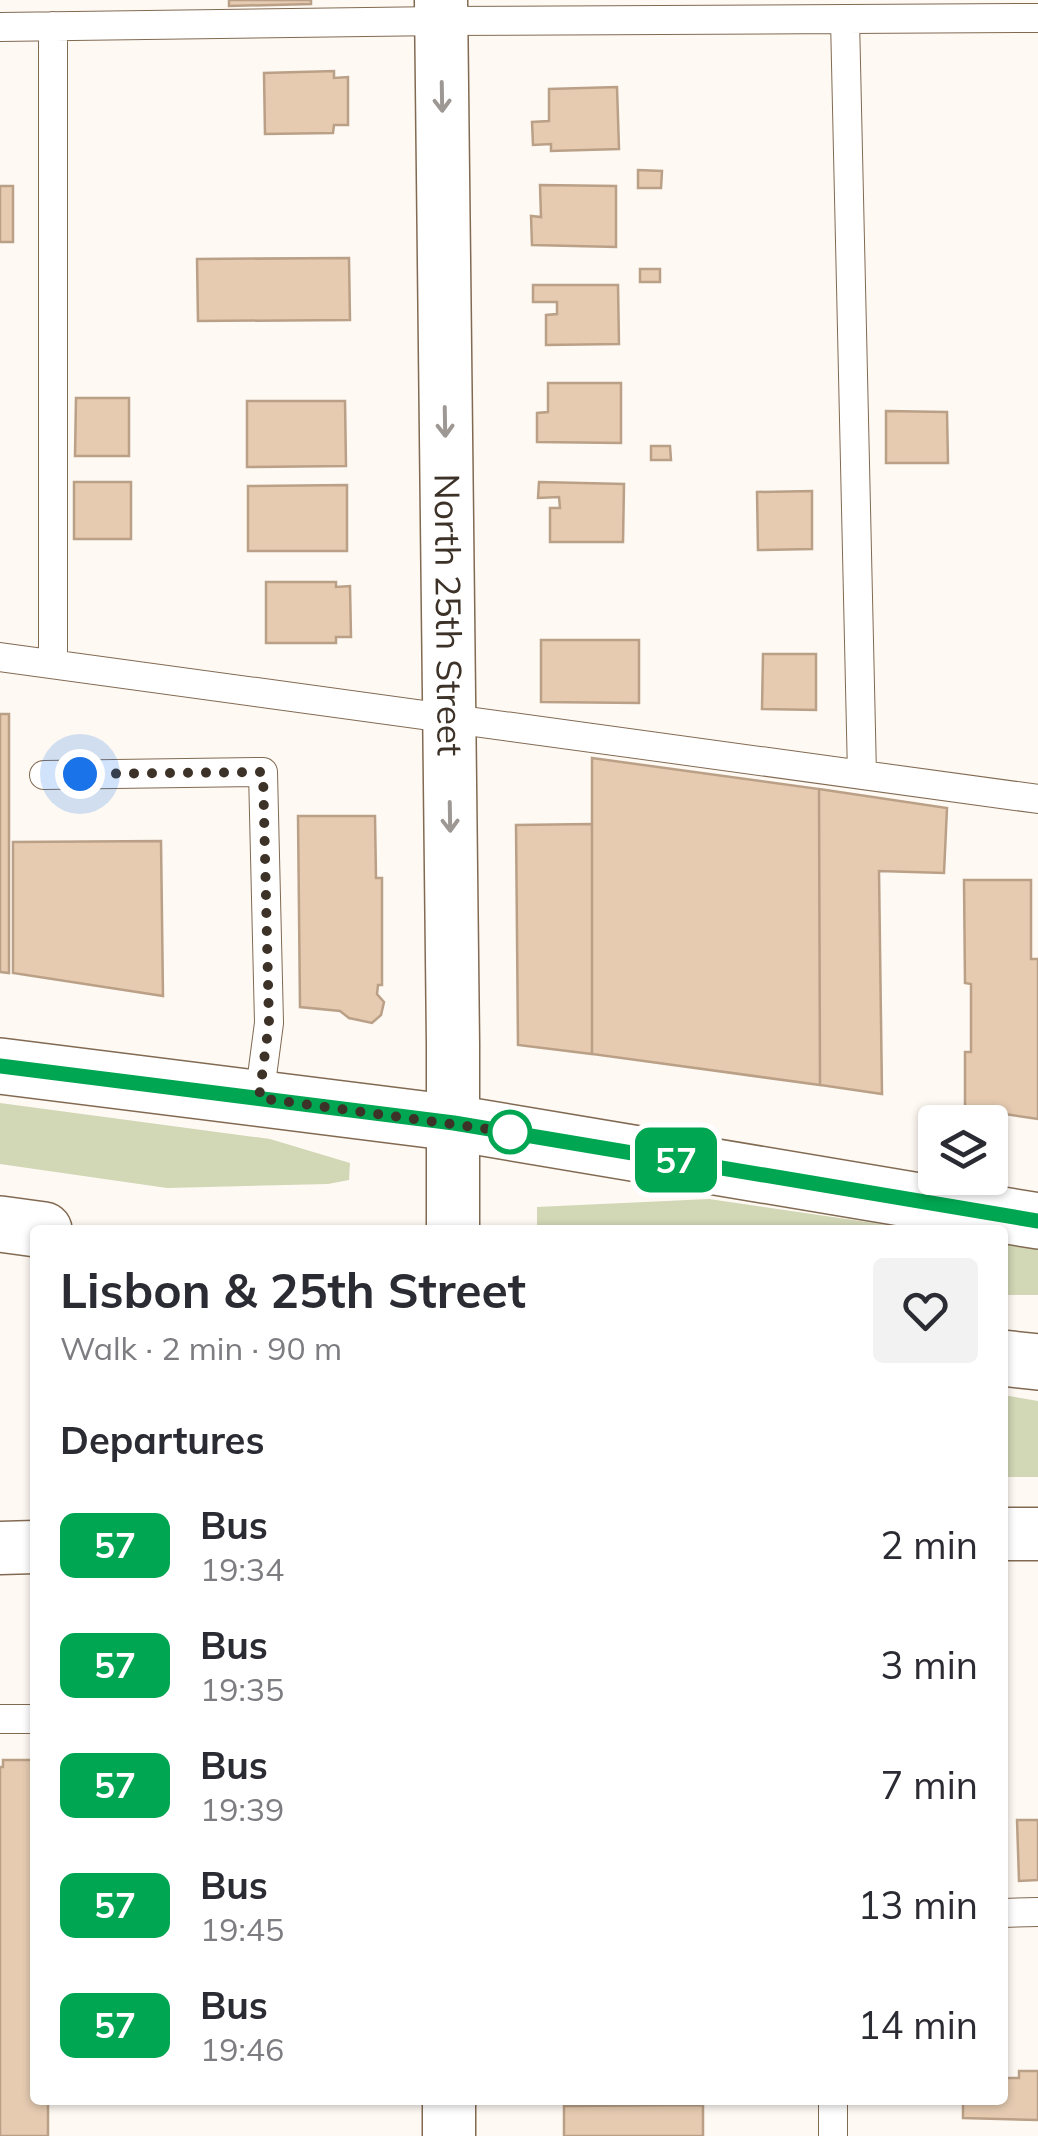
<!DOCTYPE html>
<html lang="en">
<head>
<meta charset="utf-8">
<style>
	:root { --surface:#fff; --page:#f2f2f3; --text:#2b2b33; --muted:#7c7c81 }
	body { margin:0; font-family:Mulish,sans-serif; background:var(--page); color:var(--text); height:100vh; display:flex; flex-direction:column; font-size:38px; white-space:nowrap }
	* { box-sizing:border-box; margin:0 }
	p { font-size:32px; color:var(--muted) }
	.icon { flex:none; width:55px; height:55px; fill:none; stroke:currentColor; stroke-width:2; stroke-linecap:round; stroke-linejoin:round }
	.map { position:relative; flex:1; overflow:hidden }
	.panel { position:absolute; left:30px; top:1225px; width:978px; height:880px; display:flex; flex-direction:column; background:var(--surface); border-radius:10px; box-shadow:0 2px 8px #0004 }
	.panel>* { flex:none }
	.badge { padding:0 20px; border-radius:15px; font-size:35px; line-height:65px }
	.fabs { position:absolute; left:918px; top:1105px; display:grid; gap:20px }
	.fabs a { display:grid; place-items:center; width:90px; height:90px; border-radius:10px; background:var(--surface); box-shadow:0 2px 8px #0004; font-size:50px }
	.you { position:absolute; width:50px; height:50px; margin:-25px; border:8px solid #fff; border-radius:50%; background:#1a73e8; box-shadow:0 0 0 15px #1a73e833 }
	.map>.badge { position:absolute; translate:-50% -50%; box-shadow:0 0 0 5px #fff }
	h2 { padding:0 30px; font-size:38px; line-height:90px }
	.round { display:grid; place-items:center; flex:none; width:105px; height:105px; border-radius:10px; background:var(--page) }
	.summary { display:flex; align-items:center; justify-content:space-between; height:170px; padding:0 30px }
	h1 { font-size:48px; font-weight:700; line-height:75px }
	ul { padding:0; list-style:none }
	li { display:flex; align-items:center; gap:30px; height:120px; padding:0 30px }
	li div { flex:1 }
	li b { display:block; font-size:38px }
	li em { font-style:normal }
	li .badge { min-width:110px; font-weight:700; text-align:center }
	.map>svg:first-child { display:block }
	.green { fill:#d2d7b6 }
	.building { fill:#e6cbb1; stroke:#baa087; stroke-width:2.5 }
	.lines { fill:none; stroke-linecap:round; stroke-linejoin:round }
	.service-casing { stroke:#826a52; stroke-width:30 }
	.minor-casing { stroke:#826a52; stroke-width:55 }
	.secondary-casing { stroke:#826a52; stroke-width:58 }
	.service { stroke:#fff; stroke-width:28 }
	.minor { stroke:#fff; stroke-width:52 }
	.secondary { stroke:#fff; stroke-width:55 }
	.oneway { stroke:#9e9894 }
	.line-casing { stroke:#fff; stroke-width:22 }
	.line { stroke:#00a651; stroke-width:15 }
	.walk { stroke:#3d3228; stroke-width:10; stroke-dasharray:0 18 }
	.stop-dot { fill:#fff; stroke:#00a651; stroke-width:5 }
	.labels { text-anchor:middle; stroke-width:8; stroke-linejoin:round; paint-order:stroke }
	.street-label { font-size:35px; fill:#3d3228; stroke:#fff }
</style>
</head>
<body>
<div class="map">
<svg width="1038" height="2136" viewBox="0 0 1038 2136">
	<rect width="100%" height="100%" fill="#fef9f3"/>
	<path class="green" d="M0,1103L270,1139L350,1163L349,1180L328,1184L167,1188L0,1164Z
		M709,1199L922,1230L537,1228V1207Z
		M1003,1242L1038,1247V1295H1003Z
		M1003,1395L1038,1401V1477H1003Z"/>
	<path class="building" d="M229,0H311V4L229,6Z
		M334,71V78L348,77V125H334L333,133L265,134L264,73Z
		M617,87L619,149L551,151V144L533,145L532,122L549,121V89Z
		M638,170L662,171L661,188H638Z
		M540,185L616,186V247L532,245L531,216L541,217Z
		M0,186H13V242H0Z
		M349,258L350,320L198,321L197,259Z
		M640,269H660V282H640Z
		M533,285H618L619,344L546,345V315L557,314V302H533Z
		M548,383H621V443L537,442V413L548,412Z
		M76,398H129V456H75Z
		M247,401H345L346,466L247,467Z
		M886,411L947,412L948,463H886Z
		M651,446H670L671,460H651Z
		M74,482H131V539H74Z
		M539,482L624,484L623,542H550V508H560L559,497L538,498Z
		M347,485V551H248V486Z
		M812,491V549L758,550L757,492Z
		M266,582H336V587L350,586L351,637H336V643H266Z
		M541,640H639V703L541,702Z
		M763,654H816V710L762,709Z
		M0,714H9V973L0,972Z
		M592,758L819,789L820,1085L592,1054Z
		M819,789L947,808L944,873L879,871L882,1094L820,1085Z
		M298,816H375L376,878H382V985H378L377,994L384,1002L381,1015L372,1023L349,1018L340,1011L300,1007Z
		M592,824V1054L518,1045L516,825Z
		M161,841L163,996L13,973V842Z
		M964,880H1031V959H1038V1119L965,1108V1052H971V984L965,983Z
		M3,1760H35V2100H48V2136H0V1767H3Z
		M1017,1820H1038V1880L1019,1881Z
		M1019,2071H1038V2120L963,2118V2100H1002V2078H1019Z
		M703,2105V2136H564V2106Z"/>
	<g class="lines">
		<g class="service-casing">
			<path id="service" d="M845,19L862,775
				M0,27L441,21L1038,18
				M0,657L1038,799
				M53,664V26
				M44,775L263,772L269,1023L259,1099
				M0,1719H35
				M1002,1913L1038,1912
				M833,2100V2136"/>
		</g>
		<g class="minor-casing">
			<g id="minor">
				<path id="s1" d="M441,0L453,1044V1230"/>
				<path d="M1002,1534H1038"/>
				<path d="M0,1548L35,1547"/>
				<path d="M449,2100V2136"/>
			</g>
		</g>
		<g class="secondary-casing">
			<path id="secondary" d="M0,1066L454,1123L1038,1221
				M0,1224L44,1230
				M1002,1358L1038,1362"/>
		</g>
		<use href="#service" class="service"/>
		<use href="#minor" class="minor"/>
		<use href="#secondary" class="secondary"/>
	</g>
	<defs><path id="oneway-shaft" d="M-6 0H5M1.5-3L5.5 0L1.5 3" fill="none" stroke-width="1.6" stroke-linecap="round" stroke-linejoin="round" transform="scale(2.5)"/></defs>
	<g class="oneway">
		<use href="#oneway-shaft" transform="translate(442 97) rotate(89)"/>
		<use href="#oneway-shaft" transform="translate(445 422) rotate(89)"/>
		<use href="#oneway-shaft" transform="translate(450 817) rotate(89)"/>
	</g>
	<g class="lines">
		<g class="line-casing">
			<path id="line" d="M0,1066L454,1123L1038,1221"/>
		</g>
		<use href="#line" class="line"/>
		<path class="walk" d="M80,774L263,772L269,1023L259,1098L510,1132"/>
	</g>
	<circle class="stop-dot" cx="510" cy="1132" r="20"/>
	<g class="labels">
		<g class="street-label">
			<text dy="12" stroke="none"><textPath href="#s1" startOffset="615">North 25th Street</textPath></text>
		</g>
	</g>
</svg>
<div class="fabs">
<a><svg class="icon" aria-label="layers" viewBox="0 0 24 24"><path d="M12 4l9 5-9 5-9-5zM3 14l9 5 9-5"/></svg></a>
</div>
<div class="you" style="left:80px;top:774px"></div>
<b class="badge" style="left:676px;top:1160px;background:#00a651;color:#fff">57</b>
<section class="panel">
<div class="summary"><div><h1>Lisbon &amp; 25th Street</h1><p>Walk · 2 min · 90 m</p></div><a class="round"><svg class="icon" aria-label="heart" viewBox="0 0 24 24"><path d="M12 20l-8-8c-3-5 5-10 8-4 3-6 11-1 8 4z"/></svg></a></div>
<h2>Departures</h2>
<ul>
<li><span class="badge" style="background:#00a651;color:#fff">57</span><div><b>Bus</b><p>19:34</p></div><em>2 min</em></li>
<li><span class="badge" style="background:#00a651;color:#fff">57</span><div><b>Bus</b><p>19:35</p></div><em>3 min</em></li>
<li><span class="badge" style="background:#00a651;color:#fff">57</span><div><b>Bus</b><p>19:39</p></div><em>7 min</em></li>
<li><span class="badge" style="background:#00a651;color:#fff">57</span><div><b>Bus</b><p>19:45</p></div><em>13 min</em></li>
<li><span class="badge" style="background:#00a651;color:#fff">57</span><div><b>Bus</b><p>19:46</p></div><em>14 min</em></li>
</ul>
</section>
</div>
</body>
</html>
